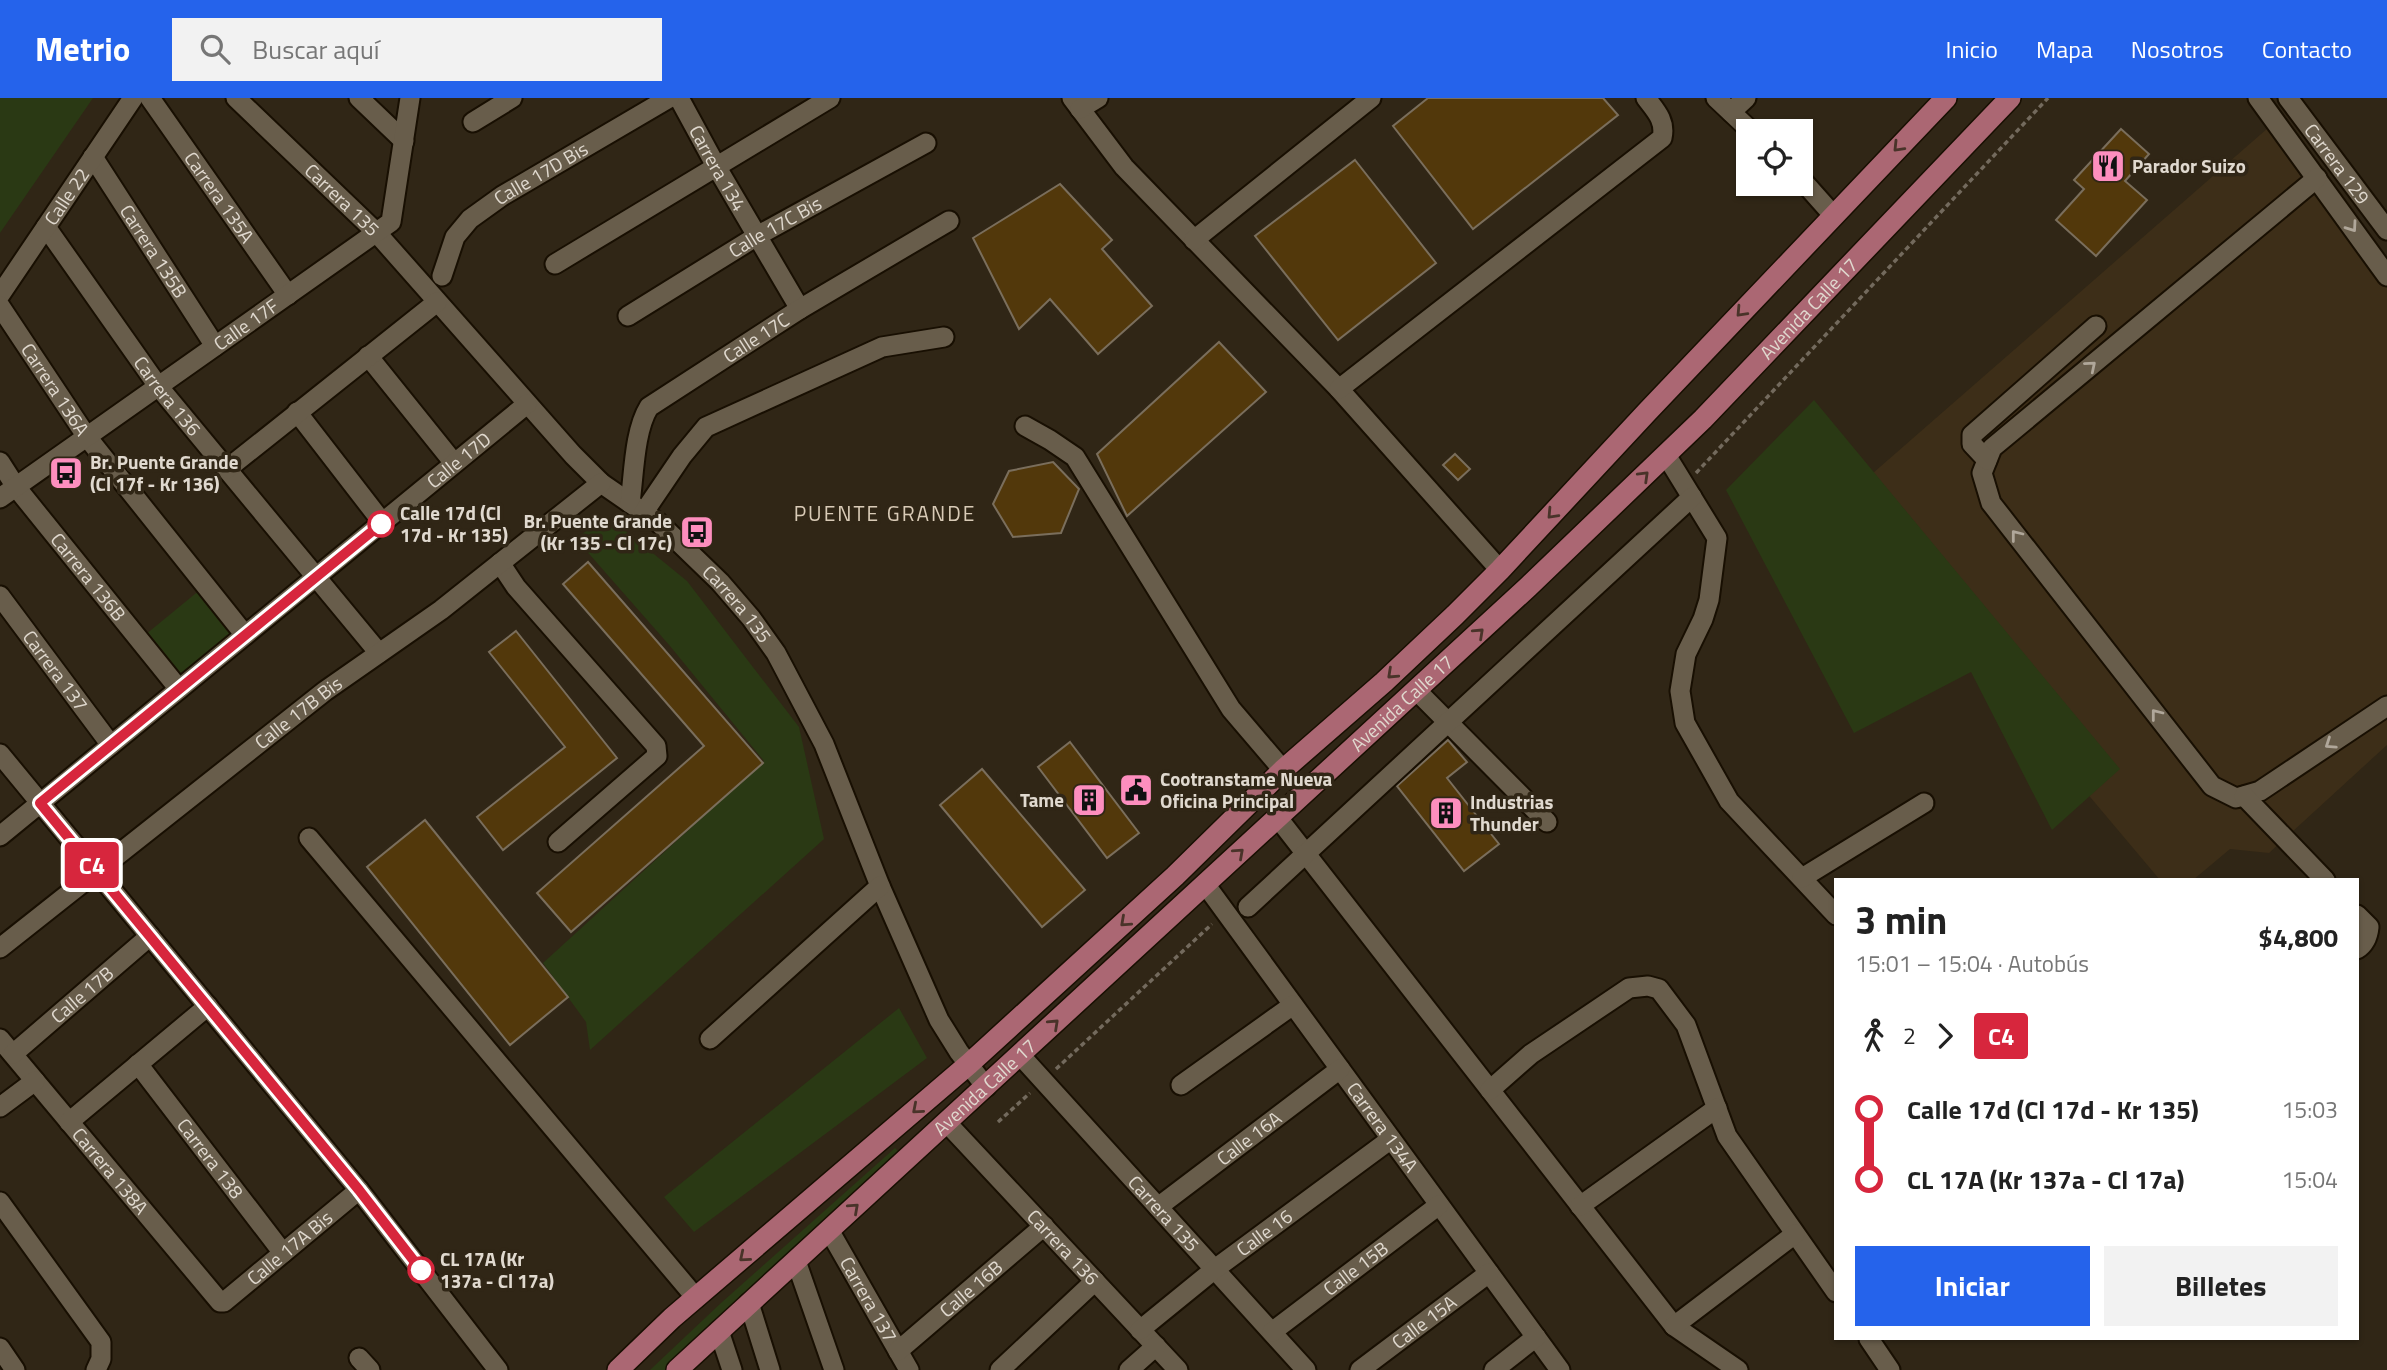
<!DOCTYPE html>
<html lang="es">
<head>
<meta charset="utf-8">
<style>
	:root { --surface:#fff; --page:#f2f2f2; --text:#222; --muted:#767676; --accent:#2563eb }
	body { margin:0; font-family:"Titillium Web",sans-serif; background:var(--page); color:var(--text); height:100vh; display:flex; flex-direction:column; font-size:26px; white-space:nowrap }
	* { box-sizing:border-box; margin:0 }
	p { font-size:23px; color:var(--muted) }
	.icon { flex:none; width:38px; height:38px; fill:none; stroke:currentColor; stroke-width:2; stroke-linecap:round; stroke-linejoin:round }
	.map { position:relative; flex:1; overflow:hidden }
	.drawer { position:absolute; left:1834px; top:780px; width:525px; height:462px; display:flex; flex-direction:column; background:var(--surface); border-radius:0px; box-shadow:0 2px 5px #0004 }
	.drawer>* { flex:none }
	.badge { padding:0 14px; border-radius:5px; font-size:24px; line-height:46px }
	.fabs { position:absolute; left:1736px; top:21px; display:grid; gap:14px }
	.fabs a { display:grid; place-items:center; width:77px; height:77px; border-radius:0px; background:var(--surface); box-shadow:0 2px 5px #0004; font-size:35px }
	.map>.badge { position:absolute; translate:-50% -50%; box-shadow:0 0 0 4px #fff }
	.legs { display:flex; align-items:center; gap:10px; height:77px; padding:0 21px; font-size:23px }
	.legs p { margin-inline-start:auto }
	.headline { display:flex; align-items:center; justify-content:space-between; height:119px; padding:0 21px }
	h1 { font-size:38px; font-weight:700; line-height:52px }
	.button { display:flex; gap:14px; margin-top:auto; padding:14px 21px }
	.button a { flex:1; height:80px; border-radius:0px; background:var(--accent); color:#fff; font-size:28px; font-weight:700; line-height:80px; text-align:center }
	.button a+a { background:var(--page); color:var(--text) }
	ul { padding:0 21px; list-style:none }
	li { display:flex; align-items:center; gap:24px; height:70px; font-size:26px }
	li i { display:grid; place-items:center; width:10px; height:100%; margin:0 9px; background:currentColor }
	li i::after { content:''; width:18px; height:18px; margin:-9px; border:5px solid; border-radius:50%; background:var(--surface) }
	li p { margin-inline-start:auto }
	li:first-child i { background:linear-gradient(#0000 50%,currentColor 0) }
	li:last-child i { background:linear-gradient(currentColor 50%,#0000 0) }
	header { display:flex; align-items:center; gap:42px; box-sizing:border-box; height:98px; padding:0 35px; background:var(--accent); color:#fff }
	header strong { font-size:33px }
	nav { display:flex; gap:38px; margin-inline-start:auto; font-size:24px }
	.search { width:490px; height:63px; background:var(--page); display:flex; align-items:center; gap:18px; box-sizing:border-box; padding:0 24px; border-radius:0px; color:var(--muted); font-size:26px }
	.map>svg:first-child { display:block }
	.built { fill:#3d2e18 }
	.green { fill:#2a3914 }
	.building { fill:#52380b; stroke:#7a6e5c; stroke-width:2 }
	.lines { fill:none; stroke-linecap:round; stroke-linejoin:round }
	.minor-casing { stroke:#180f02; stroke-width:23 }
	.major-casing { stroke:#180f02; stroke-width:24 }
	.path { stroke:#736a5d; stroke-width:3.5; stroke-dasharray:5 3.5; stroke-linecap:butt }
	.minor { stroke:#685d4b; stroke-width:19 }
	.major { stroke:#ab6773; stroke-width:21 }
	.oneway { stroke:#493329 }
	.oneway2 { stroke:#b0a79a }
	.line-1-casing { stroke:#fff; stroke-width:16 }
	.line-1 { stroke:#d7263d; stroke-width:10 }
	.stop-1-dot { fill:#fff; stroke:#d7263d; stroke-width:3.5 }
	.labels { text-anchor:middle; stroke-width:7; stroke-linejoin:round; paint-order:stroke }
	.street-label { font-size:19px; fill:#e0d9cf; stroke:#302616 }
	.poi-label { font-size:19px; font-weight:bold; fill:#e0d9cf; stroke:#302616; text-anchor:start }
	.stop-label { font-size:19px; font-weight:bold; fill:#e0d9cf; stroke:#302616; text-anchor:start }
	.neighbourhood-label { font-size:21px; letter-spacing:2px; fill:#d9cbb7; stroke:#302616 }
</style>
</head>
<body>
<header>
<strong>Metrio</strong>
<div class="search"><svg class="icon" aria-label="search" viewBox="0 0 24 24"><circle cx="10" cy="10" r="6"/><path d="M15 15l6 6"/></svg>Buscar aquí</div>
<nav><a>Inicio</a><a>Mapa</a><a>Nosotros</a><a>Contacto</a></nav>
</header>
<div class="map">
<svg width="2387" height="1272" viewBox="0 0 2387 1272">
	<rect width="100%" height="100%" fill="#302616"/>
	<path class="built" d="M2284,16L2387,159V647L2269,755L2230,751L2193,782H2160L1841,403Z"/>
	<path class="green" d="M0,0H93L0,135Z
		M1814,302L2120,671L2052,732L1971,574L1854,635L1726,392Z
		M606,417L687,483L799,629L824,741L590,952L586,924L543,865L764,663L670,548L576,441Z
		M201,491L237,536L182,581L145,537Z
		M899,910L927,960L694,1134L664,1099Z
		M895,1050L901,1056L672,1272H650L721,1205Z"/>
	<path class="building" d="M1428,0H1603L1618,17L1473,131L1393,28Z
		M2121,31L2149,56L2125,83L2147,102L2096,158L2056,122L2084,91L2074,82Z
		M1355,62L1436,165L1338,242L1255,138Z
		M1060,86L1112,142L1102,151L1152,208L1098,256L1050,201L1019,231L973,140Z
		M1219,244L1266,294L1127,418L1097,356Z
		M1455,356L1470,371L1458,382L1443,367Z
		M1053,364L1079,391L1061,435L1013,439L993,406L1009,373Z
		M588,464L763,665L571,834L537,795L704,648L563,486Z
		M516,533L617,660L503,752L477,719L565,649L489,554Z
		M1448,642L1467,664L1447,680L1499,746L1464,773L1397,688Z
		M1070,644L1139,735L1107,760L1038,669Z
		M982,671L1085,792L1042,829L940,707Z
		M425,722L568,899L510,947L367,769Z"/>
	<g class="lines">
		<g class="minor-casing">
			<g id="minor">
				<path id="s1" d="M150,0L288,197"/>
				<path id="s2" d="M236,0L376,134L573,357L601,385L659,425L720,484L751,520L776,555L824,646L880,788L939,922L959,954L986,989"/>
				<path d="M359,0L404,43"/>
				<path id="s3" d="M679,0L716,68L800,211"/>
				<path d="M1072,0L1124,69L1339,291L1500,472"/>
				<path d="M1716,0L1751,33"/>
				<path d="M2258,0L2387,178"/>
				<path id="s4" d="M2288,0L2387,132"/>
				<path d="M1080,11L1098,0"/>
				<path d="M1731,14L1746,0"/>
				<path d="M473,24L512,0"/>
				<path id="s5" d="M93,59L215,248"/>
				<path d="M2317,80L1992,350L1982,375L1991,405L2212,688L2236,700L2260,693L2387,608"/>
				<path d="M1801,81L1833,117"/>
				<path id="s6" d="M46,129L158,288L379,555"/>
				<path d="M1194,142L1371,0"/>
				<path d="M555,166L830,0"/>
				<path id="s7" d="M442,178L455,139L470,121L502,98L669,0"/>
				<path id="s8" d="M0,197L133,0"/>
				<path id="s9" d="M0,208L87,339L245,537"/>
				<path id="s10" d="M628,218L757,138L926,45"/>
				<path d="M368,258L454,365"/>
				<path d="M1339,291L1662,40C1666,23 1656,13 1646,0"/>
				<path d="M297,314L382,424"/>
				<path d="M1025,328L1050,342L1075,359L1231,611L1283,672"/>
				<path d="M1666,357L1717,440L1709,502L1703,521L1686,556L1680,593L1685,625L1729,703L1836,817"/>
				<path d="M1987,362L1972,346V337L2096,228"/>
				<path id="s11" d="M0,364L16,389L179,591"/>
				<path d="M227,371L437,204"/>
				<path id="s12" d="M0,400L391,124L410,0"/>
				<path id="s13" d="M630,405C634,377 634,333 649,309L800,211L949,123"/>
				<path d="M644,414L682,358L706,329L882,249L944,239"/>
				<path d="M500,465L516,489L656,648L657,658L558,744"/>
				<path id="s14" d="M0,498L111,647"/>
				<path d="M1416,592L1547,724"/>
				<path d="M0,656L359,1092L498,1272"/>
				<path d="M2244,698L2325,782"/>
				<path d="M1278,720L1674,1228L1738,1272"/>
				<path id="s15" d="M0,738L527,306"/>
				<path d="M309,740L696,1200"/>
				<path d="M1802,780L1924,705"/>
				<path id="s16" d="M1205,786L1560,1272"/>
				<path d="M1248,809L1692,399"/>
				<path d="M2357,817L2369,829C2368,839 2365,846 2357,851"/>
				<path id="s17" d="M0,850L325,593L441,512L601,385"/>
				<path id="s18" d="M0,941L220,1204H224L359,1092"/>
				<path d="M710,941L880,788"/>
				<path id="s19" d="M13,956L150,838"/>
				<path id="s20" d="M1020,957L1306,1272"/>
				<path id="s21" d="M138,966L283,1155"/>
				<path d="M1181,987L1293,907"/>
				<path d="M1490,992L1531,956L1629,890L1648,888L1659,891L1686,927L1727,1038L1836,1194"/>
				<path d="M0,1009L35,983"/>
				<path d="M69,1024L208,908"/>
				<path id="s22" d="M947,1025L1178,1272"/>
				<path d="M0,1104L101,1244V1261L96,1272"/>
				<path d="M1580,1108L1717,1010"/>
				<path id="s23" d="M1158,1109L1340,971"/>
				<path id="s24" d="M829,1132L909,1272"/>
				<path d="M796,1163L834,1272"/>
				<path d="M749,1205L770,1272"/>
				<path d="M1674,1228L1795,1136"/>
				<path id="s25" d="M1140,1232L1215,1171L1391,1041"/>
				<path d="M719,1233L732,1272"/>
				<path id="s26" d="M1272,1234L1439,1107"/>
				<path d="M1869,1241L1890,1272"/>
				<path d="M0,1250L15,1272"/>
				<path id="s27" d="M898,1253L1044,1128"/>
				<path d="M359,1260L370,1272"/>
				<path d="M1000,1272L1095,1183"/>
				<path d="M1129,1272L1156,1248"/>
				<path id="s28" d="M1360,1272L1489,1175"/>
				<path d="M1494,1272L1536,1239"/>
			</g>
		</g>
		<g class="major-casing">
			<g id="major">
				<path d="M618,1272L672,1220L969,966L1175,778L1283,672L1384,584L1455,517L1500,472L1647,314L1946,0"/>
				<path id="s29" d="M677,1272L1528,489L1703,321L2010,0"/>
			</g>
		</g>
		<path class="path" d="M1696,375L2048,0
			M1056,971L1212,826
			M998,1024L1030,995"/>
		<use href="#minor" class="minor"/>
		<use href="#major" class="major"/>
	</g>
	<defs><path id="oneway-chevron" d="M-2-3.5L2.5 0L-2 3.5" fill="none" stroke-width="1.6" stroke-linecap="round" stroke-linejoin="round" transform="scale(1.75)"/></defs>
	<g class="oneway">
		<use href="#oneway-chevron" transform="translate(1898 49) rotate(134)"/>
		<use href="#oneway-chevron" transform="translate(1741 214) rotate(133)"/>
		<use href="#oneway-chevron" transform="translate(1644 378) rotate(-44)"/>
		<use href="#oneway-chevron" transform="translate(1552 416) rotate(133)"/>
		<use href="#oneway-chevron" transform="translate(1479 535) rotate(-43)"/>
		<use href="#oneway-chevron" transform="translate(1392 576) rotate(137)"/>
		<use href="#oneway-chevron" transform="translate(1239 755) rotate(-42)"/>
		<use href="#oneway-chevron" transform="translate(1125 824) rotate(138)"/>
		<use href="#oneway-chevron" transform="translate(1054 926) rotate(-43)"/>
		<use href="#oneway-chevron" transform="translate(917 1011) rotate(139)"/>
		<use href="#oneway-chevron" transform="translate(854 1110) rotate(-42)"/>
		<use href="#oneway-chevron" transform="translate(744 1159) rotate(140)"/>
	</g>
	<g class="oneway2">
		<use href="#oneway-chevron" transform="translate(2352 129) rotate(55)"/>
		<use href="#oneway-chevron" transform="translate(2091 268) rotate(-40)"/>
		<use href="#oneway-chevron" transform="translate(2016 437) rotate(-128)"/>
		<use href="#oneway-chevron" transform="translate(2156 616) rotate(-128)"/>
		<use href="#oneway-chevron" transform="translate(2330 646) rotate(146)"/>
	</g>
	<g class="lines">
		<g class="line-1-casing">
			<path id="line-1" d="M381,426L40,705L359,1092L421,1172"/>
		</g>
		<use href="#line-1" class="line-1"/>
	</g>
	<defs>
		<g id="restaurant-square" transform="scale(1.75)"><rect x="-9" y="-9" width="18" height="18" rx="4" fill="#fd8ebe" stroke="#302616"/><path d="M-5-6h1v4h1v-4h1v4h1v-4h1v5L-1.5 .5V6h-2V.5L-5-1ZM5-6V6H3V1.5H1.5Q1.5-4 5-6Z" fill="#111"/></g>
		<g id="bus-square" transform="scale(1.75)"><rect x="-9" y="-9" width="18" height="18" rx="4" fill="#fd8ebe" stroke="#302616"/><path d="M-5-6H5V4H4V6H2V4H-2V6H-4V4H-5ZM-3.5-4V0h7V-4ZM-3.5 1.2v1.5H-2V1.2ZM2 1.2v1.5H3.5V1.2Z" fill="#111"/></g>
		<g id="civic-square" transform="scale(1.75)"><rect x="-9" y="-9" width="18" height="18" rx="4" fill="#fd8ebe" stroke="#302616"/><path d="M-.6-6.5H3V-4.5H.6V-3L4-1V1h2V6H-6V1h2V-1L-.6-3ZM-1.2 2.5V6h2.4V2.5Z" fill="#111"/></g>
		<g id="building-square" transform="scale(1.75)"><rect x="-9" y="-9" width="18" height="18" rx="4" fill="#fd8ebe" stroke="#302616"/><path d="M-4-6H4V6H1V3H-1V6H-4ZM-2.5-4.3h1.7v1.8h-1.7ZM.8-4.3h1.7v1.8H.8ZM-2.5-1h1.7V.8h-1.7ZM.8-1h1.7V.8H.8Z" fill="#111"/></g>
	</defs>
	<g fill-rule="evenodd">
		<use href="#restaurant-square" x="2108" y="68"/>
		<use href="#bus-square" x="66" y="375"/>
		<use href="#bus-square" x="697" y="434"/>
		<use href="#civic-square" x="1136" y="692"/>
		<use href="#building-square" x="1089" y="702"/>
		<use href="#building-square" x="1446" y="715"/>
	</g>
	<g class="stop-1-dot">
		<circle cx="381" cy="426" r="12"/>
		<circle cx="421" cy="1172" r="12"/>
	</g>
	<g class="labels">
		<g class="street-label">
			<text dy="7" stroke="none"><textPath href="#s4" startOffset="82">Carrera 129</textPath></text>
			<text dy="7" stroke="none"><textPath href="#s3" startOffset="80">Carrera 134</textPath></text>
			<text dy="7" stroke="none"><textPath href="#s7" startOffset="149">Calle 17D Bis</textPath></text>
			<text dy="7" stroke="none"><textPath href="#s8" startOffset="119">Calle 22</textPath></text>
			<text dy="7" stroke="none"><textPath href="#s1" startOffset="121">Carrera 135A</textPath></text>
			<text dy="7" stroke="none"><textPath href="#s2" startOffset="147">Carrera 135</textPath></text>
			<text dy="7" stroke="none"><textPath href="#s10" startOffset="172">Calle 17C Bis</textPath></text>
			<text dy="7" stroke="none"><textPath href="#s5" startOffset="112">Carrera 135B</textPath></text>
			<text dy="7" stroke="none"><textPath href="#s29" startOffset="1552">Avenida Calle 17</textPath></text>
			<text dy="7" stroke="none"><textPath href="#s12" startOffset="301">Calle 17F</textPath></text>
			<text dy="7" stroke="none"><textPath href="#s13" startOffset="226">Calle 17C</textPath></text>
			<text dy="7" stroke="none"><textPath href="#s9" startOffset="100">Carrera 136A</textPath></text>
			<text dy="7" stroke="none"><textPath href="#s6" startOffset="208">Carrera 136</textPath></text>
			<text dy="7" stroke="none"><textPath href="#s15" startOffset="593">Calle 17D</textPath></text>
			<text dy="7" stroke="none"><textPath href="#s11" startOffset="145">Carrera 136B</textPath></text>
			<text dy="7" stroke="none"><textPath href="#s2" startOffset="714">Carrera 135</textPath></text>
			<text dy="7" stroke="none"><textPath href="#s14" startOffset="93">Carrera 137</textPath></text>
			<text dy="7" stroke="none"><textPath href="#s29" startOffset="985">Avenida Calle 17</textPath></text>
			<text dy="7" stroke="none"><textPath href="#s17" startOffset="380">Calle 17B Bis</textPath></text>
			<text dy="7" stroke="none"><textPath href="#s19" startOffset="91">Calle 17B</textPath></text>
			<text dy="7" stroke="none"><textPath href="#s29" startOffset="418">Avenida Calle 17</textPath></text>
			<text dy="7" stroke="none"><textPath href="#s16" startOffset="301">Carrera 134A</textPath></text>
			<text dy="7" stroke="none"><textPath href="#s23" startOffset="114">Calle 16A</textPath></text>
			<text dy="7" stroke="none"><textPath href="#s21" startOffset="119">Carrera 138</textPath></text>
			<text dy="7" stroke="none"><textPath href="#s18" startOffset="172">Carrera 138A</textPath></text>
			<text dy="7" stroke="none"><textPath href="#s20" startOffset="214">Carrera 135</textPath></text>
			<text dy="7" stroke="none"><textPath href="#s25" startOffset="158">Calle 16</textPath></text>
			<text dy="7" stroke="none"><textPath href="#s18" startOffset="432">Calle 17A Bis</textPath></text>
			<text dy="7" stroke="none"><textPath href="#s22" startOffset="170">Carrera 136</textPath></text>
			<text dy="7" stroke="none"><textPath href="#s26" startOffset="105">Calle 15B</textPath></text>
			<text dy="7" stroke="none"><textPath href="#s27" startOffset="96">Calle 16B</textPath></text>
			<text dy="7" stroke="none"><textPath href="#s24" startOffset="80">Carrera 137</textPath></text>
			<text dy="7" stroke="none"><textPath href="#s28" startOffset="80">Calle 15A</textPath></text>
		</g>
		<g class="poi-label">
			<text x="2132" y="75">Parador Suizo</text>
			<text x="90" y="371">Br. Puente Grande<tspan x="90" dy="22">(Cl 17f - Kr 136)</tspan></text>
			<text x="672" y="430" text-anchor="end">Br. Puente Grande<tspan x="672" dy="22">(Kr 135 - Cl 17c)</tspan></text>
			<text x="1160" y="688">Cootranstame Nueva<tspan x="1160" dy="22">Oficina Principal</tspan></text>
			<text x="1064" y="709" text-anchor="end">Tame</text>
			<text x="1470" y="711">Industrias<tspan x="1470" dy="22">Thunder</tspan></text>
		</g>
		<g class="stop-label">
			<text x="400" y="422">Calle 17d (Cl<tspan x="400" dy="22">17d - Kr 135)</tspan></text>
			<text x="440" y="1168">CL 17A (Kr<tspan x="440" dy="22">137a - Cl 17a)</tspan></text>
		</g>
		<g class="neighbourhood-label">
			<text x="885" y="423">PUENTE GRANDE</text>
		</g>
	</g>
</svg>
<div class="fabs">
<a><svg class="icon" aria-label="locate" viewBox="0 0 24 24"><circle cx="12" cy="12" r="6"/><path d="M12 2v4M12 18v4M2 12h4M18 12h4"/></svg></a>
</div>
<b class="badge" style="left:92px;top:767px;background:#d7263d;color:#fff">C4</b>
<section class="drawer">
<div class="headline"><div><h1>3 min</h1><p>15:01 – 15:04 · Autobús</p></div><b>$4,800</b></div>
<div class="legs"><svg class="icon" aria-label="walk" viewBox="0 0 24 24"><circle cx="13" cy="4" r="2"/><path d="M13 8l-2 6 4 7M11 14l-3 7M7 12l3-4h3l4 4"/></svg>2<svg class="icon" aria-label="forward" viewBox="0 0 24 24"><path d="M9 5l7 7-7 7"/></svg><b class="badge" style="background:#d7263d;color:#fff">C4</b></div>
<ul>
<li><i style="color:#d7263d"></i><b>Calle 17d (Cl 17d - Kr 135)</b><p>15:03</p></li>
<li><i style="color:#d7263d"></i><b>CL 17A (Kr 137a - Cl 17a)</b><p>15:04</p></li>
</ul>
<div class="button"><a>Iniciar</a><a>Billetes</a></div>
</section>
</div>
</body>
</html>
